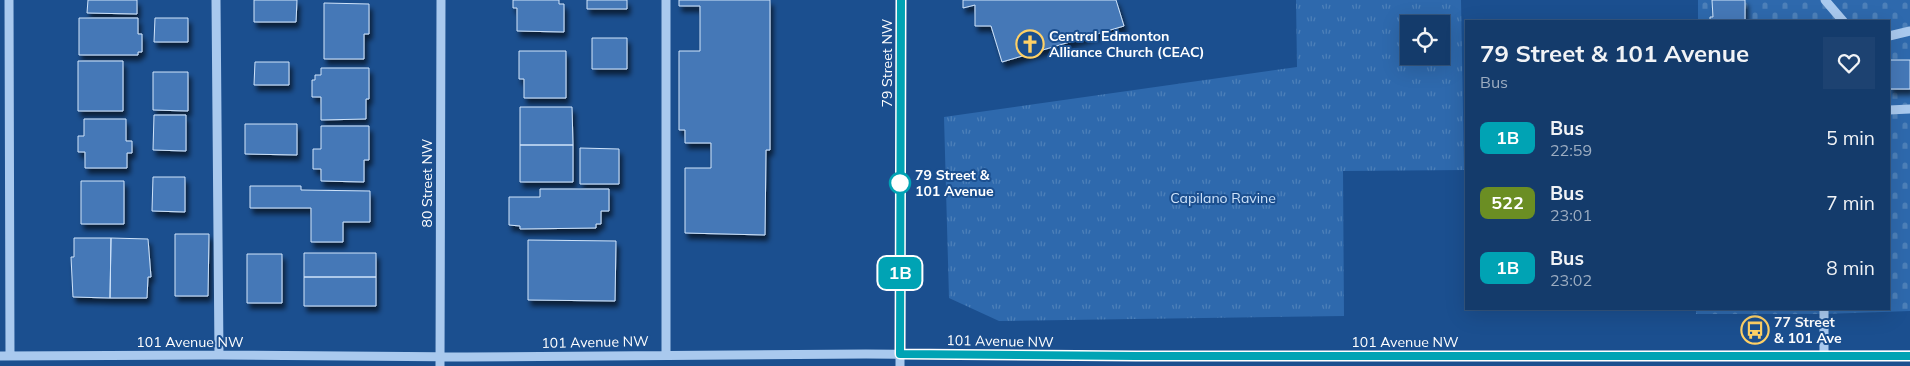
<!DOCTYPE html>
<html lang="en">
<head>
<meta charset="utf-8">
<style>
	:root { --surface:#143b6b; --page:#1d4271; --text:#f1f3f6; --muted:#9dadc1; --line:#33557e }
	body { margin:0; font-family:Mulish,sans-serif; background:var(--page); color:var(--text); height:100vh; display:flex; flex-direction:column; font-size:19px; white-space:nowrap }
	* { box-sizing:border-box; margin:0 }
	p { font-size:16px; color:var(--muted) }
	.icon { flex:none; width:28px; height:28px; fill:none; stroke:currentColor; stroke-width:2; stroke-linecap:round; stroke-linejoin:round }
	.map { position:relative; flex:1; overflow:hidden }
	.sheet { position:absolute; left:1465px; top:20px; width:425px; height:290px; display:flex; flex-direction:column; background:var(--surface); border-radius:0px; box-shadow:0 5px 20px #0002,0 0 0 1px var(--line) }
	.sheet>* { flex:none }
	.badge { padding:0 10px; border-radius:8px; font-size:18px; line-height:32px }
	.fabs { position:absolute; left:1400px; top:15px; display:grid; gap:10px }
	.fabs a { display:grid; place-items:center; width:50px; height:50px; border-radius:0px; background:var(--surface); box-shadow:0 5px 20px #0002,0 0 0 1px var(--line); font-size:25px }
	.map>.badge { position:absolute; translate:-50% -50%; box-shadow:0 0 0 2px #fff }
	.round { display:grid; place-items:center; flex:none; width:52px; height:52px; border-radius:0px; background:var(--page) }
	.headline { display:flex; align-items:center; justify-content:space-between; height:85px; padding:0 15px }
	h1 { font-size:24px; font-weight:700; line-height:38px }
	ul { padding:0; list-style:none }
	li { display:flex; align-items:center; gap:15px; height:65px; padding:0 15px }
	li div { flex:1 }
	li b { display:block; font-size:19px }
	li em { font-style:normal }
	li .badge { min-width:55px; font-weight:700; text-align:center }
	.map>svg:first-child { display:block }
	.grass { fill:url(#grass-tufts); fill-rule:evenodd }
	.cemetery { fill:url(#cemetery-stones) }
	.building { fill:#4478b7; stroke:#cfe3fa; filter:url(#shadow) }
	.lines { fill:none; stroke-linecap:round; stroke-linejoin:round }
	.minor { stroke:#a9c9ee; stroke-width:9 }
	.line-casing { stroke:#fff; stroke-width:11 }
	.line { stroke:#00a3b4; stroke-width:8 }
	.stop-dot { fill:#fff; stroke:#00a3b4; stroke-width:2.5 }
	.labels { text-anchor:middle; stroke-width:4; stroke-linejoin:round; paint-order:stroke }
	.poi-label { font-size:14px; font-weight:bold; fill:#fff; stroke:#1b4f8f; text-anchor:start }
	.street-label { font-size:14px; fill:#fff; stroke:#1b4f8f }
	.stop-label { font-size:14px; font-weight:bold; fill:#fff; stroke:#1b4f8f; text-anchor:start }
	.park-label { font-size:14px; fill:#cfe3fa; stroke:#1b4f8f }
</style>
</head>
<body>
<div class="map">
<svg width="1910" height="366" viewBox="0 0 1910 366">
	<defs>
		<pattern id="grass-tufts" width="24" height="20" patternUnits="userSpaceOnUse" patternTransform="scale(1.25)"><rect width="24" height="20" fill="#2e69ad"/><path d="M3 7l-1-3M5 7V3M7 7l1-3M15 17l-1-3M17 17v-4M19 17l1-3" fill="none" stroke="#4d80b9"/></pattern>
		<pattern id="cemetery-stones" width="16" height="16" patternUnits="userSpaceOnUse" patternTransform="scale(1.25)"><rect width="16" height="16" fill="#2e69ad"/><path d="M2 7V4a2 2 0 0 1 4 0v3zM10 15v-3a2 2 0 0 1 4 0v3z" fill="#4d80b9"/></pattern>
		<filter id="shadow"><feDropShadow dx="3" dy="5.5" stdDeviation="2.5" flood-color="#0009"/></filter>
	</defs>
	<rect width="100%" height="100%" fill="#1b4f8f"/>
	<path class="grass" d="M1296,0H1461L1464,170L1343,171L1344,316L999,321L949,298L944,117L1297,67ZM1409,24H1441V56H1409Z"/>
	<path class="cemetery" d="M1698,0H1910V311L1824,314H1696V309H1889V21H1698Z"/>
	<path class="building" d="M88,0H137V14L87,13Z
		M254,0H297L296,22H254Z
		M513,0H559V4H564V32L517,31V8H513Z
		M587,0H627V9H587Z
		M679,0H770V150H766L765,235L685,233V168H711V143H685V130H679V51H700V6H679Z
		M963,0H1116L1124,26L1002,62L991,26H975V5L963,8Z
		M1712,0H1745V21H1710V17H1713Z
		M324,3L369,4V34H364V59H324Z
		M79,18H138V34H142V52H138V55H79Z
		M155,18H188V42H154Z
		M592,38H627V69H592Z
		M519,51H566V98H524V79H519Z
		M1889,60H1910V89H1889Z
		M78,61H123V111H78Z
		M255,62H289V85H254Z
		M321,68H369V99H366V119L321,120V97H312V80H315V75H321Z
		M153,72H188V111L153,110Z
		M520,107H572L573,145H520Z
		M154,115H186V151L153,150Z
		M84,119H126V141H132V153H127V168H85V152H78V136H84Z
		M245,124H297V155L245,154Z
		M321,126H369V160H364V182L321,181V169H313V149H321Z
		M520,145H573V182H520Z
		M580,148L619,149V184H580Z
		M153,177H185V212L152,211Z
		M81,181H124V224H81Z
		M250,186H301V190L370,191V222H343V242H311V208H250Z
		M540,189H609V211H601V224H596V228L520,229V226L509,225V197H540Z
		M175,234H209L208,296H175Z
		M74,238H111L110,298L73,297L71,257H74Z
		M111,238L148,239L151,277H148L147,298H110Z
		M528,240L616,241L615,301L528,300Z
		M304,253H376V277H304Z
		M247,254H282V303H247Z
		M304,277H376V306H304Z"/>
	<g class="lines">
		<path class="minor" d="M9,0L10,356
			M216,0L219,355
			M1825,0L1843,21
			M1889,36L1910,31
			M1889,110L1910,109
			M1824,309V355
			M666,355V0
			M0,356L219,355L467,357L866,354L1136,356L1910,355
			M440,366L441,0
			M900,366L901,0"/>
	</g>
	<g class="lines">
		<g class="line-casing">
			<path id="line" d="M901,0L900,354L1136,356H1910"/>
		</g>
		<use href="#line" class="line"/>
	</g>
	<defs>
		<g id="church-ring" transform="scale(1.4375)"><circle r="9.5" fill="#1b4f8f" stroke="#ffd166" stroke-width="1.5"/><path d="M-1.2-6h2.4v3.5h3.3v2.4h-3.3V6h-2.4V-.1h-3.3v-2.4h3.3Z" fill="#ffd166"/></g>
		<g id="bus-ring" transform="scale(1.4375)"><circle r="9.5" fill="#1b4f8f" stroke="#ffd166" stroke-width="1.5"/><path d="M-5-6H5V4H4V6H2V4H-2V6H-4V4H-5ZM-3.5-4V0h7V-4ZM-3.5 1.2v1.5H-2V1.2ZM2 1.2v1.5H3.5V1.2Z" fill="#ffd166"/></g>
	</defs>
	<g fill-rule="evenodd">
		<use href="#church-ring" x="1030" y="44"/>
		<use href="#bus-ring" x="1755" y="330"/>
	</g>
	<circle class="stop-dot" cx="900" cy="183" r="10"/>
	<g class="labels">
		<g class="poi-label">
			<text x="1049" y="41">Central Edmonton<tspan x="1049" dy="16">Alliance Church (CEAC)</tspan></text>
			<text x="1774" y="327">77 Street<tspan x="1774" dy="16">&amp; 101 Ave</tspan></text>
		</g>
		<g class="street-label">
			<text transform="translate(887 63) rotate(-90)" y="5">79 Street NW</text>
			<text transform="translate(427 183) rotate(-90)" y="5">80 Street NW</text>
			<text transform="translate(1000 341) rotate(1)" y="5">101 Avenue NW</text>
			<text x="190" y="347">101 Avenue NW</text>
			<text transform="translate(595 342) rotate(-1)" y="5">101 Avenue NW</text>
			<text x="1405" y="347">101 Avenue NW</text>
		</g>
		<g class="stop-label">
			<text x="915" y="180">79 Street &amp;<tspan x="915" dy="16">101 Avenue</tspan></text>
		</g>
		<g class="park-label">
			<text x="1223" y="203">Capilano Ravine</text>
		</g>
	</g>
</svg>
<div class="fabs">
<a><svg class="icon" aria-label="locate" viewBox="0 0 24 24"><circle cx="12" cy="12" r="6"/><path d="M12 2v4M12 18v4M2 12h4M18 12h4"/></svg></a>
</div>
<b class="badge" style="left:900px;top:273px;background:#00a3b4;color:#fff">1B</b>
<section class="sheet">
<div class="headline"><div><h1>79 Street &amp; 101 Avenue</h1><p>Bus</p></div><a class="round"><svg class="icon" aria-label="heart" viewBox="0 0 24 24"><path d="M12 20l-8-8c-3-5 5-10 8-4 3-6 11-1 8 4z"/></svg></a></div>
<ul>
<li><span class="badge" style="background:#00a3b4;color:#fff">1B</span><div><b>Bus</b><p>22:59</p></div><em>5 min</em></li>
<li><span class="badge" style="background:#6b8e23;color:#fff">522</span><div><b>Bus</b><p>23:01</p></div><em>7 min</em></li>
<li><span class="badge" style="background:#00a3b4;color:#fff">1B</span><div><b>Bus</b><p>23:02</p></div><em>8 min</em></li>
</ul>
</section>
</div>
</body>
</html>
